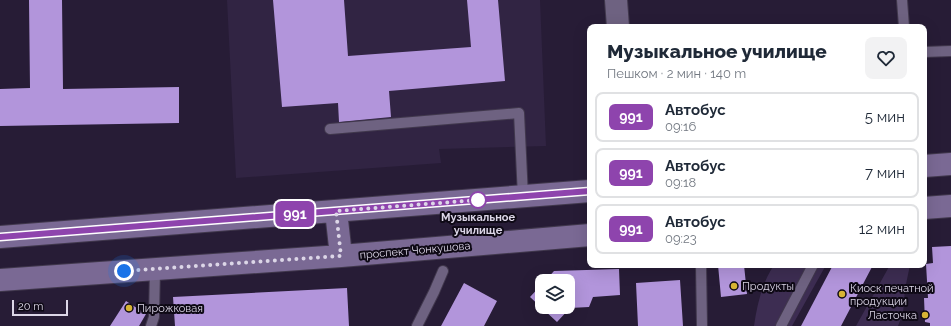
<!DOCTYPE html>
<html lang="ru">
<head>
<meta charset="utf-8">
<style>
	:root { --surface:#fff; --page:#f2f2f3; --text:#1f2937; --muted:#747a83; --line:#e0e1e3 }
	body { margin:0; font-family:Raleway,sans-serif; background:var(--page); color:var(--text); height:100vh; display:flex; flex-direction:column; font-size:15px; white-space:nowrap }
	* { box-sizing:border-box; margin:0 }
	p { font-size:13px; color:var(--muted) }
	.icon { flex:none; width:22px; height:22px; fill:none; stroke:currentColor; stroke-width:2; stroke-linecap:round; stroke-linejoin:round }
	.map { position:relative; flex:1; overflow:hidden }
	.side { position:absolute; left:587px; top:24px; width:340px; height:244px; display:flex; flex-direction:column; background:var(--surface); border-radius:8px; box-shadow:0 4px 16px #0002 }
	.side>* { flex:none }
	.badge { padding:0 8px; border-radius:6px; font-size:14px; line-height:26px }
	.buttons { position:absolute; left:535px; top:274px; display:grid; gap:8px }
	.buttons a { display:grid; place-items:center; width:40px; height:40px; border-radius:8px; background:var(--surface); box-shadow:0 4px 16px #0002; font-size:20px }
	.scale { position:absolute; left:12px; bottom:10px; width:56px; box-sizing:border-box; padding-left:4px; border:2px solid #dcd6e7; border-top:0; font-size:11px; line-height:14px; white-space:nowrap; color:#dcd6e7; -webkit-text-stroke:3px #0e0915; paint-order:stroke }
	.you { position:absolute; width:20px; height:20px; margin:-10px; border:3px solid #fff; border-radius:50%; background:#1a73e8; box-shadow:0 0 0 6px #1a73e833 }
	.map>.badge { position:absolute; translate:-50% -50%; box-shadow:0 0 0 2px #fff }
	.round { display:grid; place-items:center; flex:none; width:42px; height:42px; border-radius:8px; background:var(--page) }
	.headline { display:flex; align-items:center; justify-content:space-between; height:68px; padding:0 20px }
	h1 { font-size:19px; font-weight:800; line-height:30px }
	ul { padding:0; list-style:none }
	li { display:flex; align-items:center; gap:12px; height:50px; margin:0 8px 6px; padding:0 12px; border:2px solid var(--line); border-radius:8px }
	li div { flex:1 }
	li b { display:block; font-size:15px }
	li em { font-style:normal }
	li .badge { min-width:44px; font-weight:700; text-align:center }
	.map>svg:first-child { display:block }
	.built { fill:#312443 }
	.green { fill:#3d2d52 }
	.building { fill:#b295db }
	.lines { fill:none; stroke-linecap:round; stroke-linejoin:round }
	.service-casing { stroke:#41384d; stroke-width:12 }
	.tertiary-casing { stroke:#41384d; stroke-width:24 }
	.secondary-casing { stroke:#41384d; stroke-width:24 }
	.service { stroke:#6e6281; stroke-width:10 }
	.tertiary { stroke:#6e6281; stroke-width:22 }
	.secondary { stroke:#7a6994; stroke-width:22 }
	.line-casing { stroke:#fff; stroke-width:9 }
	.line { stroke:#8e44ad; stroke-width:6 }
	.walk { stroke:#dcd6e7; stroke-width:4; stroke-dasharray:0 7.2 }
	.stop-dot { fill:#fff; stroke:#8e44ad; stroke-width:2 }
	.poi-dot { fill:#d7b434; stroke:#0e0915; stroke-width:1.5 }
	.labels { text-anchor:middle; stroke-width:4; stroke-linejoin:round; paint-order:stroke }
	.stop-label { font-size:11px; font-weight:bold; fill:#dcd6e7; stroke:#0e0915 }
	.street-label { font-size:11px; fill:#dcd6e7; stroke:#0e0915 }
	.poi-label { font-size:11px; fill:#dcd6e7; stroke:#0e0915; text-anchor:start }
</style>
</head>
<body>
<div class="map">
<svg width="951" height="326" viewBox="0 0 951 326">
	<rect width="100%" height="100%" fill="#271c36"/>
	<path class="built" d="M227,0H540L546,146L439,149L441,163L236,178Z"/>
	<path class="green" d="M774,265H826L792,326H754C757,305 762,283 774,265Z
		M890,265H910L905,289L903,313L898,326H856Z"/>
	<path class="building" d="M29,0H62L63,89L179,87V123L0,126V89L30,88Z
		M273,0H344L348,56L471,47L467,0H498L505,81L389,91L391,117L339,122L338,103L282,107Z
		M951,246V326H930V323L925,322L924,298H928L926,264L933,263L932,247Z
		M718,265H744L747,294L721,297Z
		M833,265H873L841,326H801Z
		M619,269L620,295L593,297L589,307L570,308L557,322L530,297L542,284V307H568V281H545L554,271Z
		M680,280L683,326H638L636,283Z
		M464,283L497,301L484,326H441Z
		M347,288L349,326H175L173,297Z
		M126,301L146,314L139,326H110Z"/>
	<g class="lines">
		<g class="service-casing">
			<path id="service" d="M902,0L904,27
				M924,52L951,51
				M330,129L519,113L523,197
				M701,265L702,326
				M151,326L154,317L155,269
				M417,326L434,292L443,271
				M781,326L813,265"/>
		</g>
		<g class="tertiary-casing">
			<path id="tertiary" d="M616,0L618,27"/>
		</g>
		<g class="secondary-casing">
			<path id="secondary" d="M924,166L951,164
				M924,208L951,206
				M336,211L341,256
				M0,237L590,191
				M0,280L341,256L590,235"/>
		</g>
		<use href="#service" class="service"/>
		<use href="#tertiary" class="tertiary"/>
		<use href="#secondary" class="secondary"/>
	</g>
	<g class="lines">
		<g class="line-casing">
			<path id="line" d="M0,237L590,191"/>
		</g>
		<use href="#line" class="line"/>
		<path class="walk" d="M124,271L341,256L336,211L478,200"/>
	</g>
	<circle class="stop-dot" cx="478" cy="200" r="8"/>
	<g class="poi-dot">
		<circle cx="734" cy="286" r="4"/>
		<circle cx="842" cy="294" r="4"/>
		<circle cx="129" cy="308" r="4"/>
		<circle cx="925" cy="315" r="4"/>
	</g>
	<g class="labels">
		<g class="stop-label">
			<text x="478" y="221">Музыкальное<tspan x="478" dy="13">училище</tspan></text>
		</g>
		<g class="street-label">
			<text transform="translate(415 250) rotate(-5)" y="4">проспект Чонкушова</text>
		</g>
		<g class="poi-label">
			<text x="742" y="290">Продукты</text>
			<text x="850" y="292">Киоск печатной<tspan x="850" dy="13">продукции</tspan></text>
			<text x="137" y="312">Пирожковая</text>
			<text x="917" y="319" text-anchor="end">Ласточка</text>
		</g>
	</g>
</svg>
<div class="buttons">
<a><svg class="icon" aria-label="layers" viewBox="0 0 24 24"><path d="M12 4l9 5-9 5-9-5zM3 14l9 5 9-5"/></svg></a>
</div>
<div class="scale">20 m</div>
<div class="you" style="left:124px;top:271px"></div>
<b class="badge" style="left:295px;top:214px;background:#8e44ad;color:#fff">991</b>
<section class="side">
<div class="headline"><div><h1>Музыкальное училище</h1><p>Пешком · 2 мин · 140 m</p></div><a class="round"><svg class="icon" aria-label="heart" viewBox="0 0 24 24"><path d="M12 20l-8-8c-3-5 5-10 8-4 3-6 11-1 8 4z"/></svg></a></div>
<ul>
<li><span class="badge" style="background:#8e44ad;color:#fff">991</span><div><b>Автобус</b><p>09:16</p></div><em>5 мин</em></li>
<li><span class="badge" style="background:#8e44ad;color:#fff">991</span><div><b>Автобус</b><p>09:18</p></div><em>7 мин</em></li>
<li><span class="badge" style="background:#8e44ad;color:#fff">991</span><div><b>Автобус</b><p>09:23</p></div><em>12 мин</em></li>
</ul>
</section>
</div>
</body>
</html>
